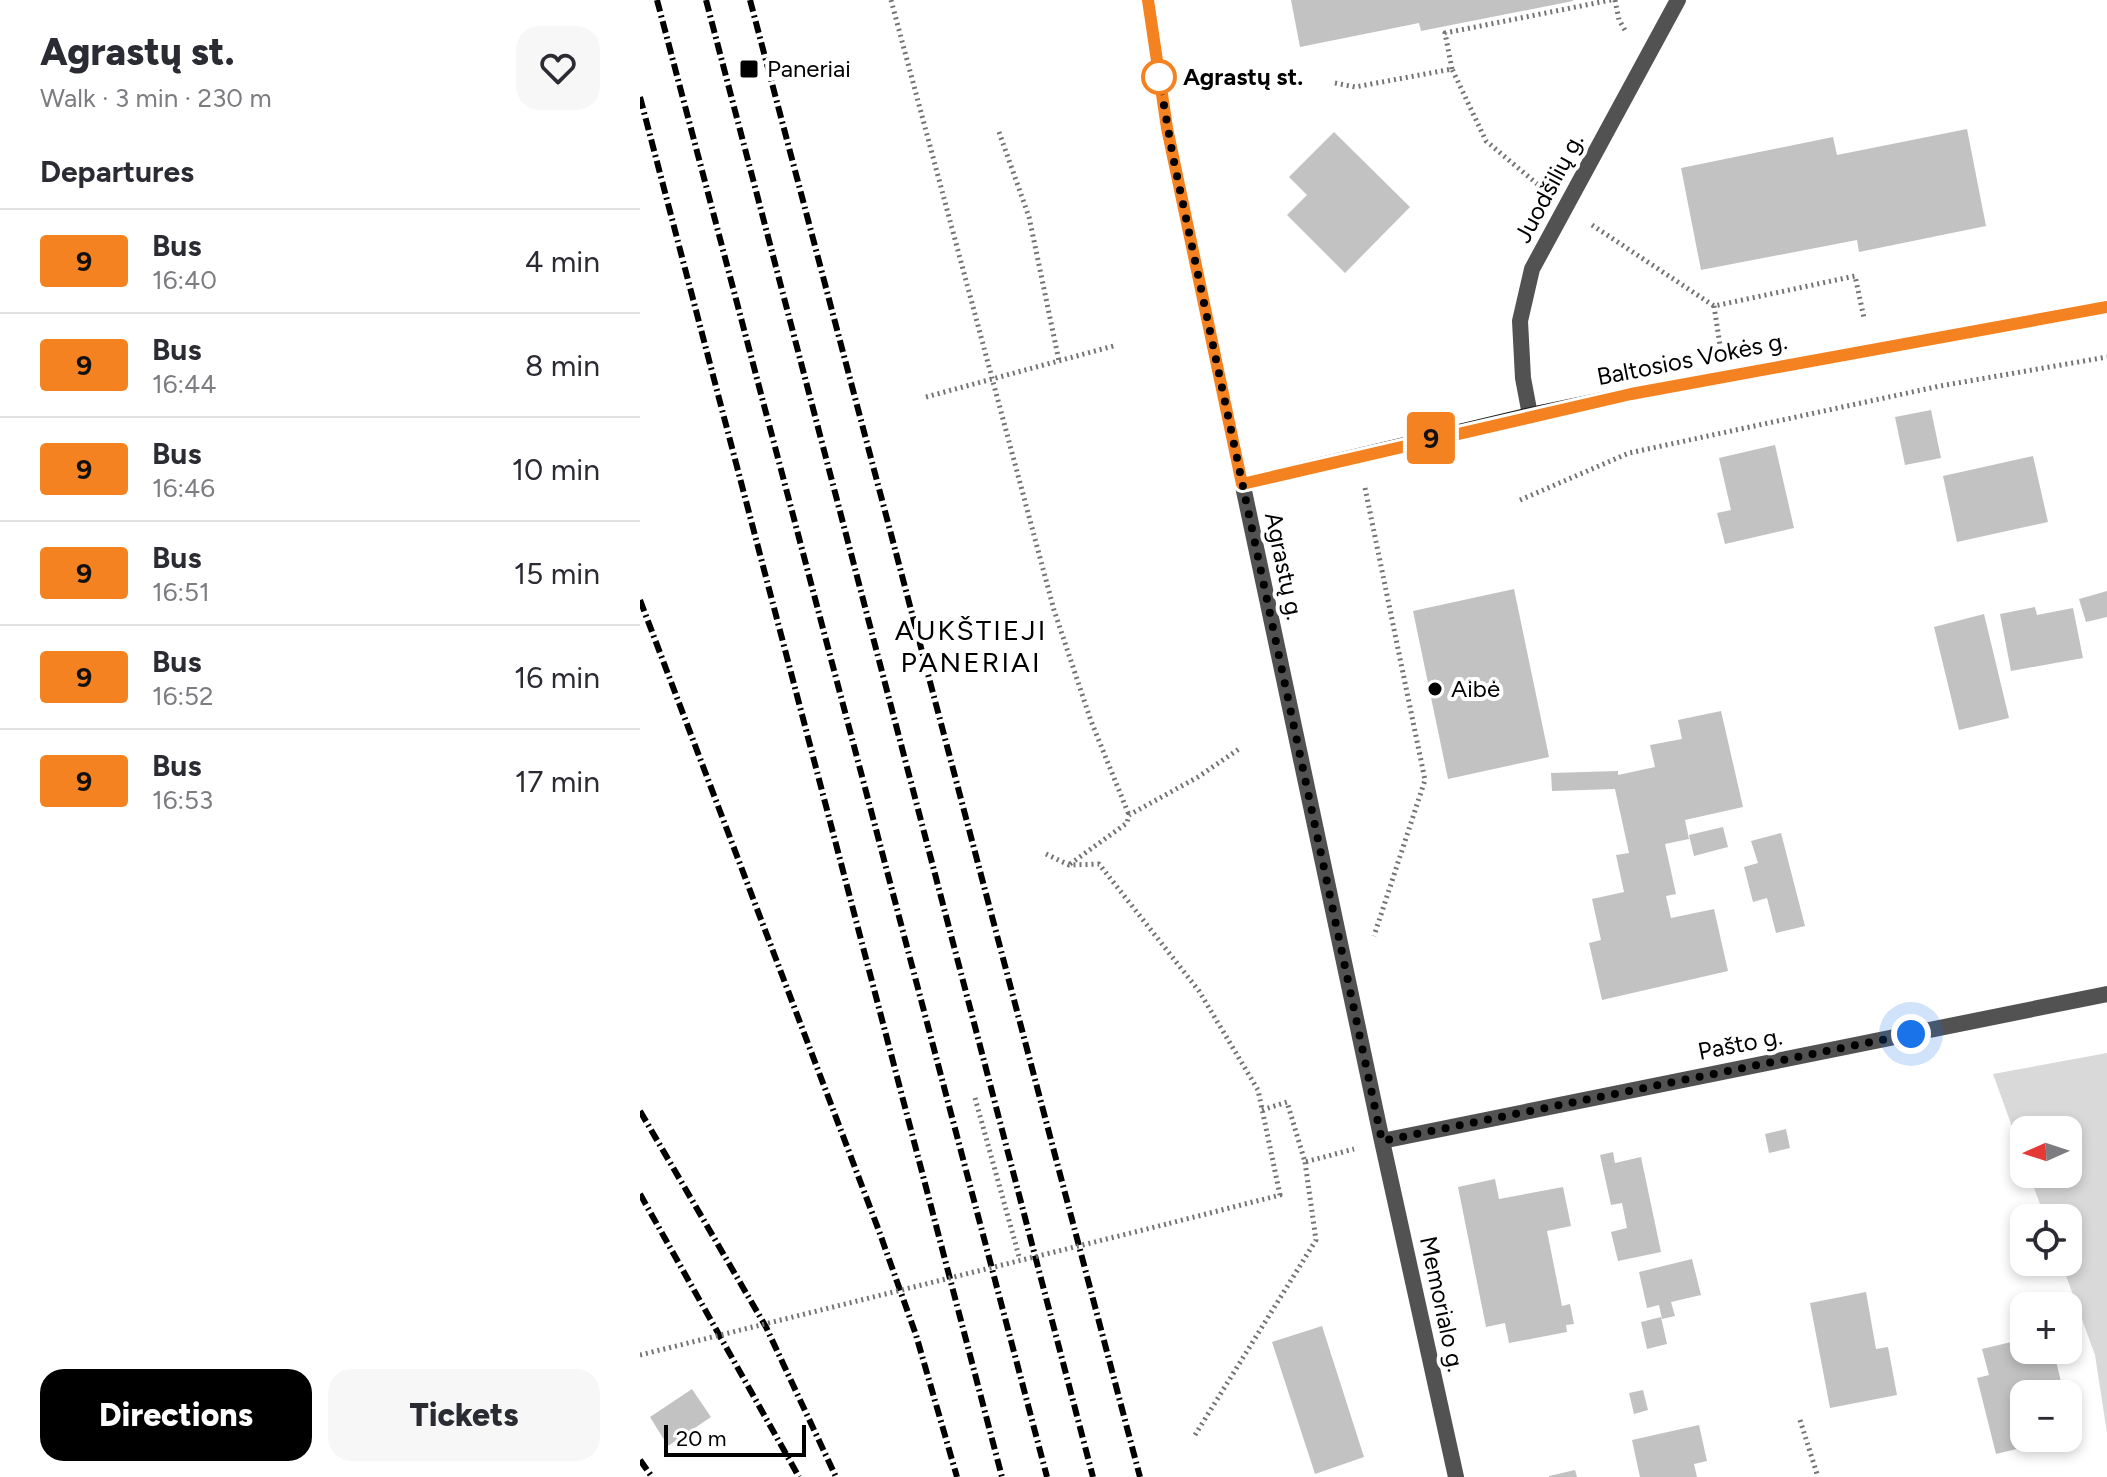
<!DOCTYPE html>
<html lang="en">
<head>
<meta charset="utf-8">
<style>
	:root { --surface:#fff; --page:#f7f7f7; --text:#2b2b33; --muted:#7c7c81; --line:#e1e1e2; --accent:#000 }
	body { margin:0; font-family:Figtree,sans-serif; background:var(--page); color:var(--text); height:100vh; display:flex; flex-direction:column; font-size:30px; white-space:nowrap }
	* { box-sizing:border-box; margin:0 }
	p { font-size:26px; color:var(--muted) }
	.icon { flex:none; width:44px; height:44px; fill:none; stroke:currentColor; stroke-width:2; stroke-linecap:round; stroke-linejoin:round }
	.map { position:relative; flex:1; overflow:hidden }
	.details { display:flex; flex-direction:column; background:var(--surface); width:640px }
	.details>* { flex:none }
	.badge { padding:0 16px; border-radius:6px; font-size:28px; line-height:52px }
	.needle { width:52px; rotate:267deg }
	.buttons { position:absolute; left:1370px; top:1116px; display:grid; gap:16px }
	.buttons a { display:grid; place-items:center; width:72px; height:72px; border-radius:16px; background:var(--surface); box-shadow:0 4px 12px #0003; font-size:40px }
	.scale { position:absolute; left:24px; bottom:20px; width:142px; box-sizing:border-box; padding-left:8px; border:4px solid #000; border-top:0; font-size:22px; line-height:28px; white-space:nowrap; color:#000; -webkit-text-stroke:6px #fff; paint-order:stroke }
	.you { position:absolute; width:40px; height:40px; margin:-20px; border:6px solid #fff; border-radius:50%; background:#1a73e8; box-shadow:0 0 0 12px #1a73e833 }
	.map>.badge { position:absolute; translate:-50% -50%; box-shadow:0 0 0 4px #fff }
	h2 { padding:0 40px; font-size:30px; line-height:72px }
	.round { display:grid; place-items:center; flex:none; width:84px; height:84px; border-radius:24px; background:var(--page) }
	.overview { display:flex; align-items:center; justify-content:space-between; height:136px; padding:0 40px }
	h1 { font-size:38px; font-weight:800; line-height:60px }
	.primary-button { display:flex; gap:16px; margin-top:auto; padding:16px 40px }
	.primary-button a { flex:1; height:92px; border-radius:24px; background:var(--accent); color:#fff; font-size:32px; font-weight:800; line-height:92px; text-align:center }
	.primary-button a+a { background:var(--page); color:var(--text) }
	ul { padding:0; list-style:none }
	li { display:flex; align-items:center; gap:24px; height:104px; padding:0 40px; border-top:2px solid var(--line) }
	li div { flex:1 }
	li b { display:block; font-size:30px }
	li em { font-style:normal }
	li .badge { min-width:88px; font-weight:700; text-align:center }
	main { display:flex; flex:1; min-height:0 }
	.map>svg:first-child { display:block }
	.green { fill:#d9d9d9 }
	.building { fill:#c2c2c2 }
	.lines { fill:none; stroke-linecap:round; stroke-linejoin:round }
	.path { stroke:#747474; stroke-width:5; stroke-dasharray:2 4; stroke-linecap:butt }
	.street { stroke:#525252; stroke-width:16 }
	.secondary { stroke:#1f1f1f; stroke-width:16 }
	.rail { stroke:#000; stroke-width:6; stroke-dasharray:12 4 2 4; stroke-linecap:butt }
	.path-bridge { stroke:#747474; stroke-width:5; stroke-dasharray:2 4; stroke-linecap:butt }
	.line-casing { stroke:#fff; stroke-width:18 }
	.line { stroke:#f58220; stroke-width:12 }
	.walk { stroke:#000; stroke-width:8; stroke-dasharray:0 14.4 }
	.poi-dot { fill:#000; stroke:#fff; stroke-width:3 }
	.stop-dot { fill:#fff; stroke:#f58220; stroke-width:4 }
	.labels { text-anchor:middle; stroke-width:8; stroke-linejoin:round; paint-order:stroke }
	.poi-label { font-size:24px; fill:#000; stroke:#fff; text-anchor:start }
	.stop-label { font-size:24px; font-weight:bold; fill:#000; stroke:#fff; text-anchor:start }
	.street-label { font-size:24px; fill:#000; stroke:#fff }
	.quarter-label { font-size:28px; letter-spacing:2px; fill:#000; stroke:#fff }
</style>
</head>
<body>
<main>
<section class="details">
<div class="overview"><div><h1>Agrastų st.</h1><p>Walk · 3 min · 230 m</p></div><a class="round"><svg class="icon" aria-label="heart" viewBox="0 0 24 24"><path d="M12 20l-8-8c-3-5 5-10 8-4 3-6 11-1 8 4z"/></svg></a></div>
<h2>Departures</h2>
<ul>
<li><span class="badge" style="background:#f58220;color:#111">9</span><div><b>Bus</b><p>16:40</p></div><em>4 min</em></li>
<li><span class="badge" style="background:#f58220;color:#111">9</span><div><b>Bus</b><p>16:44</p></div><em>8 min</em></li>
<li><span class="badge" style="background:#f58220;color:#111">9</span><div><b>Bus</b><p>16:46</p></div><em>10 min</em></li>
<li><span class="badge" style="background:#f58220;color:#111">9</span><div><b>Bus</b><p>16:51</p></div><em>15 min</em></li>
<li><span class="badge" style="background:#f58220;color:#111">9</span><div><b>Bus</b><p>16:52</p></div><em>16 min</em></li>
<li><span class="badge" style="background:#f58220;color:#111">9</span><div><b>Bus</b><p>16:53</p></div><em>17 min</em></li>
</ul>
<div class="primary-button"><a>Directions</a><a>Tickets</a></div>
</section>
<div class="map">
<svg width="1467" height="1477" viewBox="0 0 1467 1477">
	<rect width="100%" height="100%" fill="#fff"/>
	<path class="green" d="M1467,1053V1433L1455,1355L1421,1262H1428V1218H1405L1389,1174H1428V1130H1384V1160L1353,1074Z"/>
	<path class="building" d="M651,0H933V1L781,31L779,23L660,47Z
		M1327,129L1346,226L1219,252L1217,240L1061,270L1041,168L1193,137L1197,155Z
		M694,132L770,207L705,273L647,215L667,195L649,177Z
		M1291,410L1301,458L1265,465L1255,417Z
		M1135,445L1154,528L1085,544L1077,513L1091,510L1079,458Z
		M1393,456L1408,522L1317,542L1303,476Z
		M874,589L909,757L808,779L773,611Z
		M1467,591V617L1446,622L1439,599Z
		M1395,607L1397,615L1433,608L1443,658L1371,671L1360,614Z
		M1344,614L1369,718L1319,730L1294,627Z
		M1081,711L1103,807L1045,820L1049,839L1025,844L1036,894L1026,896L1031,918L1074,909L1088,971L962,1000L949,943L961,940L952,899L984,892L976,855L989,853L975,789L912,791L911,773L978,771V775L1015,767L1010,745L1042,739L1038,720Z
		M1083,827L1088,847L1054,856L1049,835Z
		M1141,833L1165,926L1136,933L1127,898L1113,902L1104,867L1118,863L1111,841Z
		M1146,1129L1150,1148L1129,1153L1125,1134Z
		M973,1152L975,1163L1001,1157L1021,1252L978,1261L971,1232L987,1228L982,1203L971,1205L960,1155Z
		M855,1179L859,1199L923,1187L931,1226L907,1231L922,1306L930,1304L934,1324L926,1325L927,1332L869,1343L865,1323L846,1327L818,1187Z
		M1052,1259L1061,1295L1031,1302L1035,1316L1022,1319L1019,1305L1007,1308L999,1272Z
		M1226,1292L1236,1349L1248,1347L1257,1395L1190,1408L1170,1303Z
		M1021,1317L1027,1344L1007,1349L1001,1322Z
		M682,1326L724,1457L675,1474L632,1342Z
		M1384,1339V1350H1403L1406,1363L1416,1361L1424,1394H1384V1438L1418,1439L1356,1454L1337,1378L1349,1375L1342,1349Z
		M52,1389L71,1417L28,1446L10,1417Z
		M1003,1390L1008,1410L994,1414L989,1393Z
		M1428,1414L1434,1435L1428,1437Z
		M1059,1425L1067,1461L1054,1464L1057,1477H1000L992,1440Z
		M935,1470L937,1477H909V1476Z"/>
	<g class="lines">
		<path class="path" d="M251,0L414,610L451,721L489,815
			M975,0L979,20L986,32
			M812,69L805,33L971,0
			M695,83L715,87L812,69L846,141L902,188
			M359,132L389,217L419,361
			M952,225L1074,306L1215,276L1224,318
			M1074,306L1080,345
			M286,397L477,345
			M725,488L785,780L734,936
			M880,500L989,453L1300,386L1467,357
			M406,854L429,865L459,864L559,991L618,1090L640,1195L527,1224
			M430,864L487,823L489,815L558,777L599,749
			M335,1098L380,1260
			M622,1110L647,1102L665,1162L714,1149
			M1160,1420L1178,1477
			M555,1435L676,1240L665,1162"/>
		<path class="street" d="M508,0L527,128L742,1141L816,1477
			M890,415L883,378L880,321L892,269L1038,0
			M742,1141L1467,994"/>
		<path class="secondary" d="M602,484L890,415L991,394L1467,307"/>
		<path class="rail" d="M17,0L407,1477
			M66,0L453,1477
			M110,0L500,1477
			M0,97L362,1477
			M0,600L239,1231L276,1335L317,1477
			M0,1111L126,1327L196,1477
			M0,1194L159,1477
			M0,1460L12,1477"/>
		<path class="path-bridge" d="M0,1355L527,1224"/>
	</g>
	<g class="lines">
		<g class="line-casing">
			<path id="line" d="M508,0L527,128L602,484L991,394L1467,307"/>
		</g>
		<use href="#line" class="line"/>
		<path class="walk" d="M519,77L533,157L742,1141L1271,1034"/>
	</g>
	<g class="poi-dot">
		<rect x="99" y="59" width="20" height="20" rx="4"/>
		<circle cx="795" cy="689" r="8"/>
	</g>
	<circle class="stop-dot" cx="519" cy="77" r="16"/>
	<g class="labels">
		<g class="poi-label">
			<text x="127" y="77">Paneriai</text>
			<text x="811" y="697">Aibė</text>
		</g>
		<g class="stop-label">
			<text x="543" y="85">Agrastų st.</text>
		</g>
		<g class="street-label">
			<text transform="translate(909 188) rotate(-62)" y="8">Juodšilių g.</text>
			<text transform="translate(1052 359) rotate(-11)" y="8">Baltosios Vokės g.</text>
			<text transform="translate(644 566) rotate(78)" y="8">Agrastų g.</text>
			<text transform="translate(1100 1044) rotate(-11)" y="8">Pašto g.</text>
			<text transform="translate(802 1304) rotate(78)" y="8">Memorialo g.</text>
		</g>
		<g class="quarter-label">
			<text x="331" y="640">AUKŠTIEJI<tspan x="331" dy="32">PANERIAI</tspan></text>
		</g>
	</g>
</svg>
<div class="buttons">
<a><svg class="needle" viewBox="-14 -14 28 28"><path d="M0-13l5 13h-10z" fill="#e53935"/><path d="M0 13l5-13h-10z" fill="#7c7c81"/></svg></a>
<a><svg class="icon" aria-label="locate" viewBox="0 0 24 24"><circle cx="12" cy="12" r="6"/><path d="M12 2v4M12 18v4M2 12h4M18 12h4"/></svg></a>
<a>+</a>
<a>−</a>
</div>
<div class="scale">20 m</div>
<div class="you" style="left:1271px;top:1034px"></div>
<b class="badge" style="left:791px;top:438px;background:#f58220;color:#111">9</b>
</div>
</main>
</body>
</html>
